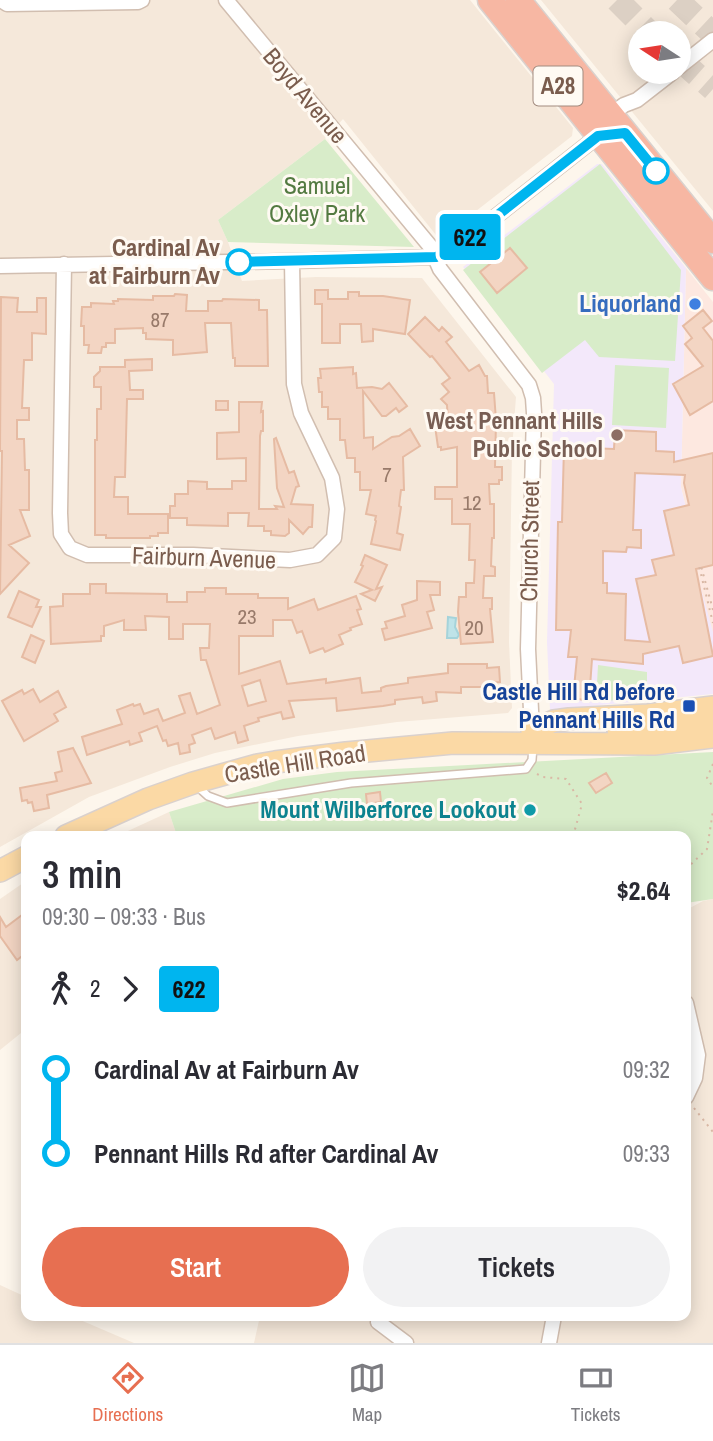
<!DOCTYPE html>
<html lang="en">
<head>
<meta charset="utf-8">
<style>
	:root { --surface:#fff; --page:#f2f2f3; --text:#2b2b33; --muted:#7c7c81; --line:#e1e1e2; --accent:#e76f51 }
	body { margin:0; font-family:"Archivo Narrow",sans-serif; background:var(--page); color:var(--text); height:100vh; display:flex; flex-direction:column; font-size:26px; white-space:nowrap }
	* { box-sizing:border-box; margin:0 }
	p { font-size:23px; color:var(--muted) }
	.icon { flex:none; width:38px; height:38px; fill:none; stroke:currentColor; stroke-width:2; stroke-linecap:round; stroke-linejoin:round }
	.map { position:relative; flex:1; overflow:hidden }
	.panel { position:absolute; left:21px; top:831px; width:670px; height:490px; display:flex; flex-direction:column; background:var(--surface); border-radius:14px; box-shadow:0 4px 18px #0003 }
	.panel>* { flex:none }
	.badge { padding:0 14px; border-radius:5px; font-size:24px; line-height:46px }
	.needle { width:46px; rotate:282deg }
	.tools { position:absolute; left:628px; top:21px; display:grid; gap:14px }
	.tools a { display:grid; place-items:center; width:63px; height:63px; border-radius:50%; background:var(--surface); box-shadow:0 4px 18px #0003; font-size:35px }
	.map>.badge { position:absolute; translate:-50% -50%; box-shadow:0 0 0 4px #fff }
	.legs { display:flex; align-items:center; gap:10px; height:77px; padding:0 21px; font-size:23px }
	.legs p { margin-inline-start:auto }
	.head { display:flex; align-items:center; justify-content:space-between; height:119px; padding:0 21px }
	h1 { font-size:38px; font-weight:600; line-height:52px }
	.action { display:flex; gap:14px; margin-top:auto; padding:14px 21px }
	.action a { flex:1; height:80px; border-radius:42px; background:var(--accent); color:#fff; font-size:28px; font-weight:600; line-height:80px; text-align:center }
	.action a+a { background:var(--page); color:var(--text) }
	ul { padding:0 21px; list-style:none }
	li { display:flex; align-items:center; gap:24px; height:84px; font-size:26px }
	li i { display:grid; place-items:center; width:10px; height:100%; margin:0 9px; background:currentColor }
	li i::after { content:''; width:18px; height:18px; margin:-9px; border:5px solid; border-radius:50%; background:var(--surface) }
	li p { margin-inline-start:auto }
	li:first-child i { background:linear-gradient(#0000 50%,currentColor 0) }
	li:last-child i { background:linear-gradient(currentColor 50%,#0000 0) }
	.tabs { display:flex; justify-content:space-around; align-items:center; height:98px; border-top:2px solid var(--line); background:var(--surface); font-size:19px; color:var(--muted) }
	.tabs a { display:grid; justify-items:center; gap:4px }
	.tabs .current { color:var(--accent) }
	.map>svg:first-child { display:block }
	.residential { fill:#f5e8da; fill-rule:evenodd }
	.commercial { fill:#fde8e0 }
	.education { fill:#f3e8fa }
	.green { fill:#d8ecc9 }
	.water { fill:#bfe3e8; stroke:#a5d3da; stroke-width:2 }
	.building { fill:#f3d5c3; stroke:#e6bba3; stroke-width:2; fill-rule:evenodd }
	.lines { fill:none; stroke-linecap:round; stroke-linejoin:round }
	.highway-tunnel { stroke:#dcd0c4; stroke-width:24; stroke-dasharray:24 12; stroke-linecap:butt }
	.lane-casing { stroke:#d1beb0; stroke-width:10 }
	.street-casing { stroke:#d1beb0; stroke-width:17 }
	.primary-casing { stroke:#dad1cd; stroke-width:24 }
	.highway-casing { stroke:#dad1cd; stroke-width:27 }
	.path { stroke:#d9b8a5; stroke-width:2; stroke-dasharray:2 5; stroke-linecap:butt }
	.lane { stroke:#fff; stroke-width:7 }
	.street { stroke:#fff; stroke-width:14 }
	.primary { stroke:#fbd9a5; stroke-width:21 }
	.highway { stroke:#f7b7a3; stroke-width:24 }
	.line-1-casing { stroke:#fff; stroke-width:16 }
	.line-1 { stroke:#00b5ef; stroke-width:10 }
	.stop-1-dot { fill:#fff; stroke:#00b5ef; stroke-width:3.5 }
	.shop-dot { fill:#3f7fe0; stroke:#fffaf3; stroke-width:2.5 }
	.education-dot { fill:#8d6e63; stroke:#fffaf3; stroke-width:2.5 }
	.transit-dot { fill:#1a4fb4; stroke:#fffaf3; stroke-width:2.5 }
	.culture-dot { fill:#0f9aa8; stroke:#fffaf3; stroke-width:2.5 }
	.labels { text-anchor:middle; stroke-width:6; stroke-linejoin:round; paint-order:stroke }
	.number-label { font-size:21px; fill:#987a6a }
	.shield { fill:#fffaf3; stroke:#a28b7f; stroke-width:2 }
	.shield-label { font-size:23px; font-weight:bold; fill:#7a5c4d }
	.street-label { font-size:24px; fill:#7a5c4d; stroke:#fffaf3 }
	.park-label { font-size:24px; fill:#537a41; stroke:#fffaf3 }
	.stop-label { font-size:24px; font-weight:bold; fill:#7a5c4d; stroke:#fffaf3; text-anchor:end }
	.shop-label { font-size:24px; font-weight:bold; fill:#366cbe; stroke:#fffaf3; text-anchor:end }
	.education-label { font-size:24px; font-weight:bold; fill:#785e54; stroke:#fffaf3; text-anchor:end }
	.transit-label { font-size:24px; font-weight:bold; fill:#164399; stroke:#fffaf3; text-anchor:end }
	.culture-label { font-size:24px; font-weight:bold; fill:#0d838f; stroke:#fffaf3; text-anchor:end }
</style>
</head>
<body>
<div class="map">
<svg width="713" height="1343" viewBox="0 0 713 1343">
	<rect width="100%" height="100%" fill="#fdf6ec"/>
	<path class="residential" d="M0,0H470L573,128L572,136L444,236L436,235L343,119L325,139L218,220L228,242L242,281L316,277L422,278L516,397L512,449L509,642L512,708L508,713L397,722L298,736L215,753L170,767L89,797L0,847Z
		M541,0H713V211ZM640,33H679V72H640Z
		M169,812L177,836H117Z
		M26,881V1029L0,1050V899Z
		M713,899V1343H254L260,1316H686V910L703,901Z
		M0,1285L26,1297V1316H71L134,1343H0Z"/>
	<path class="commercial" d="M686,268L713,302V649L694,563L699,561L681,487Z"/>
	<path class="education" d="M597,164H602L686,268L681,487L699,561L694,563L713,632V694L550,710L547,642L554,384L463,267Z"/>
	<path class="green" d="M325,139L414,247L228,242L218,220Z
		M600,164L681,270L675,361L599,357L585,340L542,373L463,270Z
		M615,365L669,368L666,428L612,425Z
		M598,665L647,672V697L596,702Z
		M713,752V899L686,903V836H177L169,812L283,779L337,772Z"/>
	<path class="water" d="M448,617L456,618L455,627L459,635L457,638H447Z"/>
	<path class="building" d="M510,248L527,268L497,293L480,272Z
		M315,290H328V299H348V292H359V296H383L410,300L405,334L373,329V341L362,342L361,324H340V343H322V304H315Z
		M175,294L187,295L186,311H208V301H222L223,299L259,300V310H267L268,366H235V358H233L231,323H205L207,352L173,355V340L146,339V333H143V328L115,329V343H106V347H102L101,353H88L89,345H84V326H81L82,307H91V303L114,304L113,301H118V299L153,300V296H174Z
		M1,297L18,298L17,312H37V298H46V334L32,333V360H24L22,408H29V420H17V439H24L25,470H29V510H20L30,536L9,545L29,563L0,594L2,451H0Z
		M703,310L712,321L703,328L713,341V401L690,415L673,384L703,366L685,344L692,338L683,326Z
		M425,317L439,331L442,327L452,337L446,342L469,371L479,365L485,376H487L488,393H494L496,420L495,467H502V480H499V484H489L490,504H494V538H492L491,566L495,567V576H484L483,598H492V609H490L493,642L461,644L458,612L459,597H466V583H474L475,560H469L470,524H452V499H435V487H457V447L441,450V447H438L435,426L448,424L447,405L441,399L449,392L442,384L450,378L432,356L430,357L408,334Z
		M152,359V370L129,371L130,390H143V399H127L125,477H115L114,497H128V514H168V533H158V536H150V538H106V535H95V440H97V409H101V387H94V377L100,371V367H125V360Z
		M353,367V374L356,373L357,388L372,387L382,389L389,383L407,406L399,412L396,408L386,416H382L363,391L364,438L373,437V449L392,437L399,436L410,429L420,446L403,457L404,490H401L399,506L401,507L397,533L403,535L400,550L371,544L376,521L375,520L376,516L366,514L371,490H360V472H355V458H347L345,440H340V419H328V407H322V392H319L318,378H321L320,369Z
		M216,401H228V410H216Z
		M239,402H262L261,412L263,411V431H261L260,436L259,509H277L275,506L284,507L277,488L274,439L276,438L289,473L294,471L299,486L296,487L291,504L313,505L312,527H309L303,534L289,520V533L285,536L271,535V531H264V526H248L249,513H228V526L187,525V518H170V506H175V494H188V481L207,482V489H232V481H246V458L217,459V433L239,432Z
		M615,430L656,432V451L674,452V462L713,453V565L696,569L713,656L683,663L679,646L643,654V664L592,659L589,701L573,698L577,657H568L571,630H556L558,522H562L564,447L614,449ZM635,473L685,475L684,483L689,505L664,511L674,555L652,560L656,575L636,579L650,642L625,640L626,594L607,593V583H603V551L626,552L627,547L641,548V530H633Z
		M365,555L387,565L376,589L382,587L375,601L361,594L372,590L355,582L363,566L361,565Z
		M417,581L440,582V595H430L434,610L427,612L432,628L385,640L382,629L387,628L385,622L405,616L402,605L417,600Z
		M90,584H106V593L167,594V602H187V592H205V588H226V594H258V598H288V609L314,599L318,610L356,596L361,609L357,610L362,624L350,628L351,630L339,635L343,644L325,652L323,648L310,653L302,631L297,633L292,620H273V636H239V674L280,661L287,684L326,679V683L360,678L362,693L381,691V688L386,686L408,683V678L448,673V664H487V668L499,667L500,682L488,683V687H461V693L436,692L437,701L423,703L422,697L395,700V704L383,706L337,711L336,698L289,701L294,717L283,719L281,712L258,718L259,721L244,726L248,740L238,743L235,732L215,739L211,728L192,735L195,743L189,745L190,752L180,754L178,743L168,746L166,740L163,741L157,726L139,733L142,741L130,745L129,741L87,755L82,737L122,724L117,710L133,704L134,706L140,704L144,714L158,709L163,721L185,713L179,696L190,693L197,714L220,705L206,660H201L200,648H209L210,624H183V639H169V617L145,616L146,630H124V620L104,626V636H101V641L51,644L50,607L63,606V594H90ZM260,680L266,701L248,706L242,686Z
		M19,591L39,600L36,607H41L32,627L8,617Z
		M31,635L44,641L35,663L22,657Z
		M33,689L40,702L58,691L66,707L54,714L58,721L24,741L2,701L22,690L24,694Z
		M73,748L91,783L47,795L49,808L34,811L32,802L28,803L27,800L22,801L20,788L57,781L55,773L62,771L58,752Z
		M606,773L612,783L596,793L589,783Z
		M380,792L381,802L367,804L366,794Z
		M26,912V953L17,960L0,936V917L6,927Z"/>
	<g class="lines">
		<path class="highway-tunnel" d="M617,0L650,33
			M677,0L713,34
			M679,59L713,89"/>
		<g class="lane-casing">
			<path id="lane" d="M197,786L208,796L227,803L351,783L526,769L532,760L533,746"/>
		</g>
		<g class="street-casing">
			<path id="street" d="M1,0L7,4L138,2L142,0
				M226,0L430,246L440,269L529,385L533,398L534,413L528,649L532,731
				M679,67L713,40
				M610,115L624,105L637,100L673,72
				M64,264L60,513L61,534L70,548L87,555H193L290,560L317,555L334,538L337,509L332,478L301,413L294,384L292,261
				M0,266L292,261L436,257L452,251L598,136
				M686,1003L698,1055L695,1078L686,1097
				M378,1322L406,1343
				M549,1343L554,1316"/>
		</g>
		<g class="primary-casing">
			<path id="primary" d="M618,730L667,728L713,722
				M532,731L554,721L569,719L648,715L713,707
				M66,836L148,799L193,783L257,765L275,762L346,753L453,743L654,744L713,737
				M0,871L26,857"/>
		</g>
		<g class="highway-casing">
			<path id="highway" d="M490,0L713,278
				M518,0L713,241"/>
		</g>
		<path class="path" d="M713,610L701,566H699L713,623
			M713,764L707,778L713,787
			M537,774L543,777L566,779L582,804L574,833L575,836
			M686,869L707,849L713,811
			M694,1108L713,1132"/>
		<use href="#lane" class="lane"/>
		<use href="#street" class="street"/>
		<use href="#primary" class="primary"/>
		<use href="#highway" class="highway"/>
	</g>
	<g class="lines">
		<g class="line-1-casing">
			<path id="line-1" d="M239,262L436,257L452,251L598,136L625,133L656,171"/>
		</g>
		<use href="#line-1" class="line-1"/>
	</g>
	<g class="stop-1-dot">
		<circle cx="656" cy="171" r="12"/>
		<circle cx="239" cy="262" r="12"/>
	</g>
	<circle class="shop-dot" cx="695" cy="304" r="7"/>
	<circle class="education-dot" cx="617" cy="435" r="7"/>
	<rect class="transit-dot" x="682" y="699" width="14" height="14" rx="3.5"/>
	<circle class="culture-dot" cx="530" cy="810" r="7"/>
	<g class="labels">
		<g class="number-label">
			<text x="160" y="327">87</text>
			<text x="387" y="482">7</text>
			<text x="472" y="510">12</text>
			<text x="247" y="624">23</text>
			<text x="474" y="635">20</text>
		</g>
		<rect class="shield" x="533.5" y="66.5" width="49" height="39" rx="5"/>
		<g class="shield-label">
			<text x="558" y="94">A28</text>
		</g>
		<g class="street-label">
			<text transform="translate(305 96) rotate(50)" y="8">Boyd Avenue</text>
			<text transform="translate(530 541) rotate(-89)" y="8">Church Street</text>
			<text transform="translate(204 558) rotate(2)" y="8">Fairburn Avenue</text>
			<text transform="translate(295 764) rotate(-9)" y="8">Castle Hill Road</text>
		</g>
		<g class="park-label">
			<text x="317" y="194">Samuel<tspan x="317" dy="28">Oxley Park</tspan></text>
		</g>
		<g class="stop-label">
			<text x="220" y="256">Cardinal Av<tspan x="220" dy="28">at Fairburn Av</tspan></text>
		</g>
		<g class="shop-label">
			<text x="681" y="312">Liquorland</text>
		</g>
		<g class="education-label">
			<text x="603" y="429">West Pennant Hills<tspan x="603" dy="28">Public School</tspan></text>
		</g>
		<g class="transit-label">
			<text x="675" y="700">Castle Hill Rd before<tspan x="675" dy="28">Pennant Hills Rd</tspan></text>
		</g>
		<g class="culture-label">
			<text x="516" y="818">Mount Wilberforce Lookout</text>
		</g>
	</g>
</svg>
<div class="tools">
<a><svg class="needle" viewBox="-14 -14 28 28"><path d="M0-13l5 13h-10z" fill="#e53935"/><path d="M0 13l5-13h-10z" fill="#7c7c81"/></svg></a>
</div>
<b class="badge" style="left:470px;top:237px;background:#00b5ef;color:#111">622</b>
<section class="panel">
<div class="head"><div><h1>3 min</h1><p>09:30 – 09:33 · Bus</p></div><b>$2.64</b></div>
<div class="legs"><svg class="icon" aria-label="walk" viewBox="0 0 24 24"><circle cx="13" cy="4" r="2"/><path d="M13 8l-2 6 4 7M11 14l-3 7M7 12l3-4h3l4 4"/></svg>2<svg class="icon" aria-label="forward" viewBox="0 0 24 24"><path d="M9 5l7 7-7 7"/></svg><b class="badge" style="background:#00b5ef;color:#111">622</b></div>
<ul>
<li><i style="color:#00b5ef"></i><b>Cardinal Av at Fairburn Av</b><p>09:32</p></li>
<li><i style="color:#00b5ef"></i><b>Pennant Hills Rd after Cardinal Av</b><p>09:33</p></li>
</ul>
<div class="action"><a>Start</a><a>Tickets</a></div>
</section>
</div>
<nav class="tabs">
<a class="current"><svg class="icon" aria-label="directions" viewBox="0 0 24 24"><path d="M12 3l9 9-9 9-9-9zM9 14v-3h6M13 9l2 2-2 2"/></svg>Directions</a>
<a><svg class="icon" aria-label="map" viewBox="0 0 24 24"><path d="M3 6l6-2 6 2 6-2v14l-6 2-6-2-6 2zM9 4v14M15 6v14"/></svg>Map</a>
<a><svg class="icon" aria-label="tickets" viewBox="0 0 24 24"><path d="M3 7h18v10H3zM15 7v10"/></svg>Tickets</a>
</nav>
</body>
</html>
